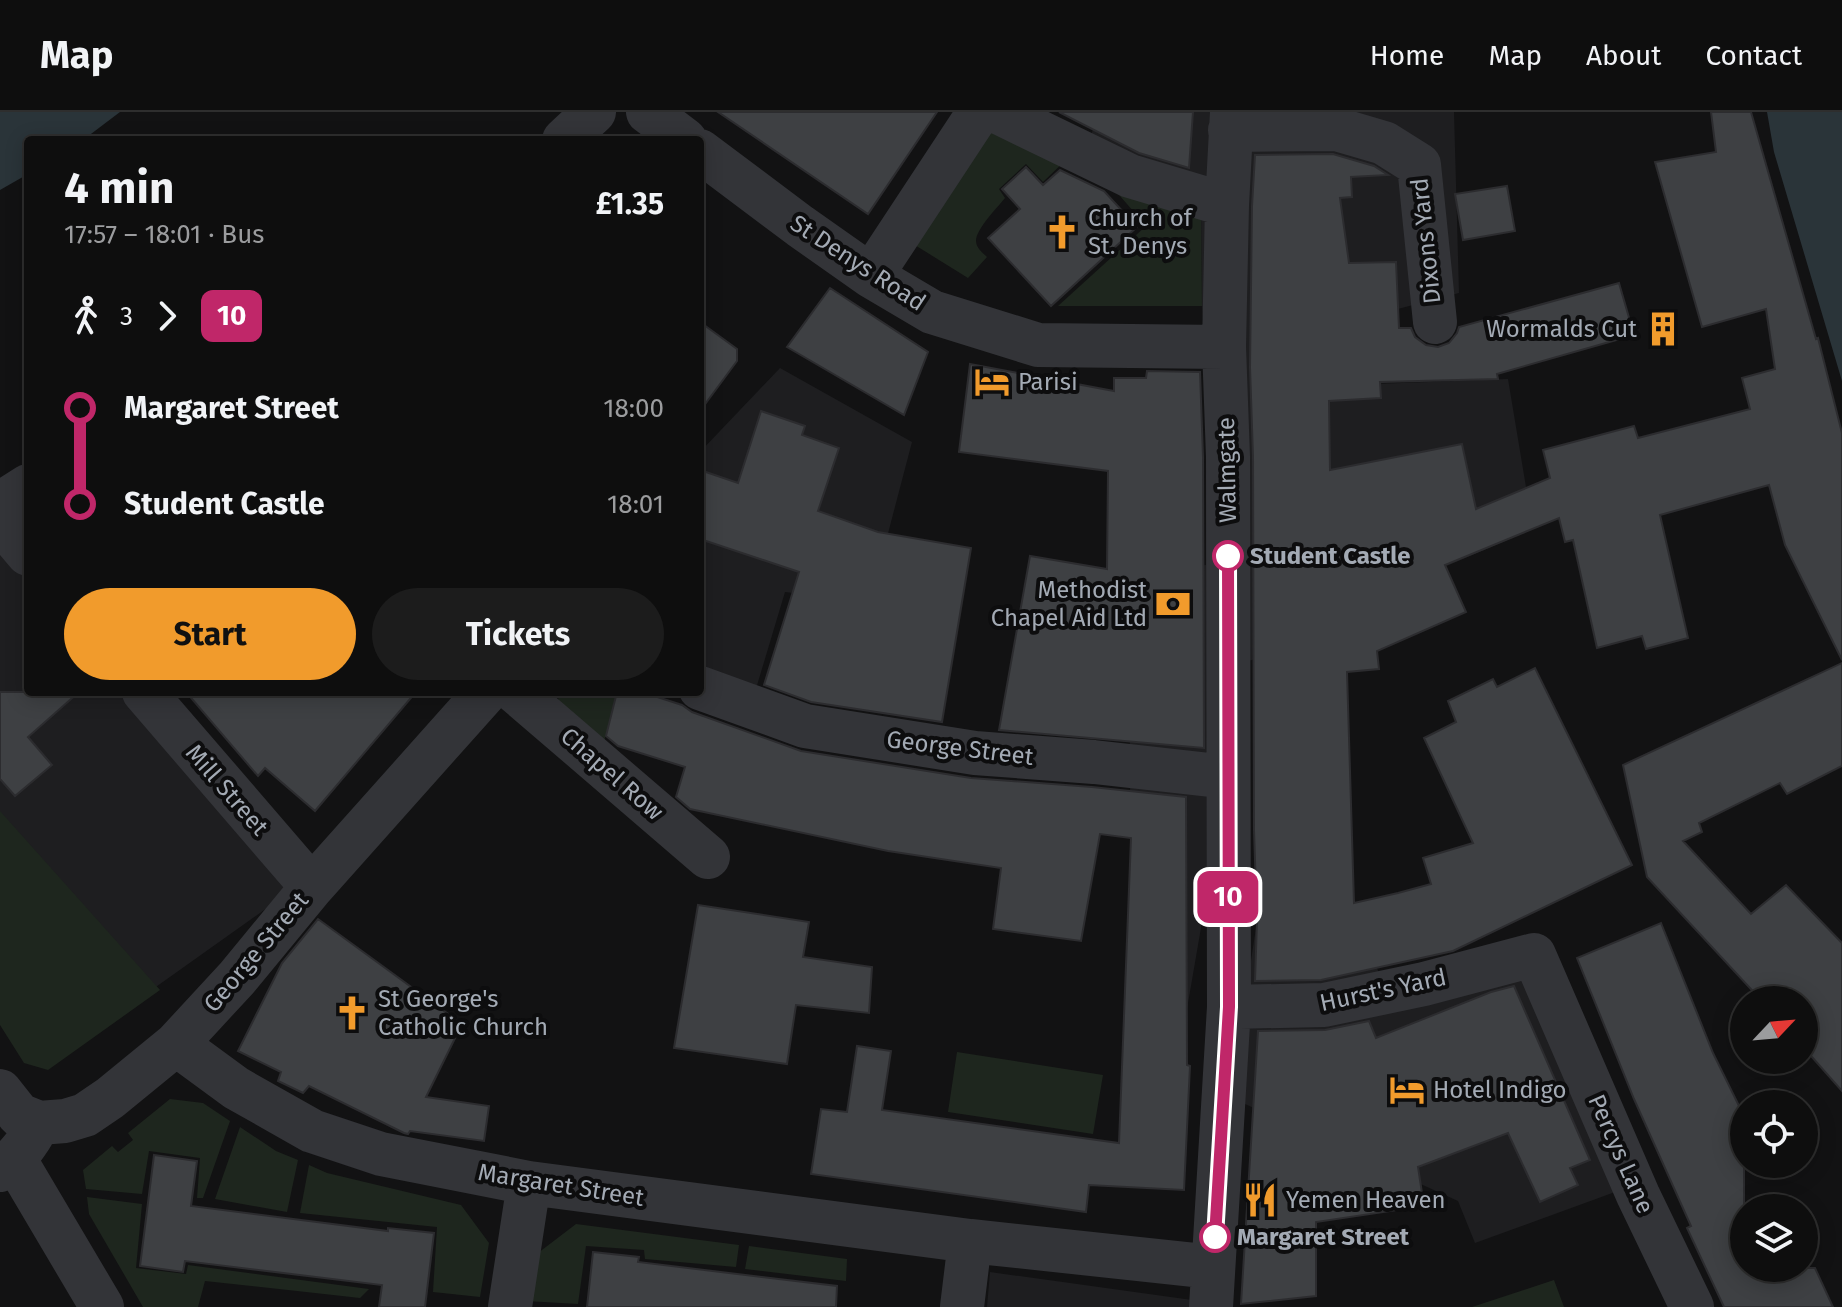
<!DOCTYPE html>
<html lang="en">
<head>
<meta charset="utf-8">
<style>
	:root { --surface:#0e0e0e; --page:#1c1c1c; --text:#f1f3f6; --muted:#9b9c9e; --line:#2e2e2e; --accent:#f19b2c }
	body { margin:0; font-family:"Fira Sans",sans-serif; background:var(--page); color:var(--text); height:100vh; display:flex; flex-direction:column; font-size:30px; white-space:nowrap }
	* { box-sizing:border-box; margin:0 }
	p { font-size:26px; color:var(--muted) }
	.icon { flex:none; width:44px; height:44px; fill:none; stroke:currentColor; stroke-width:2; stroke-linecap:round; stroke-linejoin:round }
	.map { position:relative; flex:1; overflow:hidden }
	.panel { position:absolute; left:24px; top:24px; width:680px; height:560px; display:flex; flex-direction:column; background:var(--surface); border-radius:8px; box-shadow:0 4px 20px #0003,0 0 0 2px var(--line) }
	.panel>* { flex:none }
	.badge { padding:0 16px; border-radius:12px; font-size:28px; line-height:52px }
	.needle { width:52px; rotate:64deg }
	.buttons { position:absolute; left:1730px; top:874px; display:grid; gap:16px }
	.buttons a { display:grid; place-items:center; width:88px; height:88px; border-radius:50%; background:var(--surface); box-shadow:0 4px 20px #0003,0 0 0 2px var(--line); font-size:40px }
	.map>.badge { position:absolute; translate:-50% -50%; box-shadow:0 0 0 4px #fff }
	.legs { display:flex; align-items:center; gap:12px; height:88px; padding:0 40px; font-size:26px }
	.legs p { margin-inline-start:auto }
	.head { display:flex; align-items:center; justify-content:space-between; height:136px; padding:0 40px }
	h1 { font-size:44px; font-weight:700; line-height:60px }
	.cta { display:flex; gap:16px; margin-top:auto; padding:16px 40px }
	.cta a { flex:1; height:92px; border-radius:48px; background:var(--accent); color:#111; font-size:32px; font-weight:700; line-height:92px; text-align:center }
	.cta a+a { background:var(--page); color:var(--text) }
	ul { padding:0 40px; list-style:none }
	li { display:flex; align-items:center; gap:28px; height:96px; font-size:30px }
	li i { display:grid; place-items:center; width:12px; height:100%; margin:0 10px; background:currentColor }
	li i::after { content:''; width:20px; height:20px; margin:-10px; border:6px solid; border-radius:50%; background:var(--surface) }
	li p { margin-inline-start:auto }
	li:first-child i { background:linear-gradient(#0000 50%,currentColor 0) }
	li:last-child i { background:linear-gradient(currentColor 50%,#0000 0) }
	header { display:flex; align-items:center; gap:48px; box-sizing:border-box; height:112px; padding:0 40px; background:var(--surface); border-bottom:2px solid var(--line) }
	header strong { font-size:38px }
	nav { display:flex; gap:44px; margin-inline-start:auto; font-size:28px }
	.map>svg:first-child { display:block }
	.built { fill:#1e1e20 }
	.green { fill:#1e261e }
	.water { fill:#2a3439 }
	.building { fill:#3e4043; stroke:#2c2c2f; stroke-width:2 }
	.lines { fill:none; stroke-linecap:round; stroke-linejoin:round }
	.minor { stroke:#333438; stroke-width:44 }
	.line-1-casing { stroke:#fff; stroke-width:18 }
	.line-1 { stroke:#c02769; stroke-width:12 }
	.stop-1-dot { fill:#fff; stroke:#c02769; stroke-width:4 }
	.labels { text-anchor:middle; stroke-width:8; stroke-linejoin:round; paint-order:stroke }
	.poi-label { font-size:24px; fill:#a3aab4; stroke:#0d0d0e; text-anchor:start }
	.street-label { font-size:24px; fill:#a3aab4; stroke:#0d0d0e }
	.stop-label { font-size:24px; font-weight:bold; fill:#a3aab4; stroke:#0d0d0e; text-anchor:start }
</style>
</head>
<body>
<header>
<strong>Map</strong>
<nav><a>Home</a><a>Map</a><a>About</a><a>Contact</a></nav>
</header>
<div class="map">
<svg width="1842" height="1195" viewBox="0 0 1842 1195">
	<rect width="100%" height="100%" fill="#121213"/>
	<path class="built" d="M1131,0H1454L1459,181L1371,204L1374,272L1508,267L1533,417L1346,497L1327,533L1247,549L1187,897L1131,894L1129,455L1206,453V248L1202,194L1201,102L1089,27L1100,2Z
		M780,256L912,330L870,490L785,480L755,580L700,559V340Z
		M0,412L28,457V580H131L295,776L153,877L0,701Z
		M1354,791L1382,870L1537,832L1626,1076L1475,1131L1458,1089L1245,992L1242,908L1257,809Z
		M990,1160L1192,1188L1191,1195H987Z"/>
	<path class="green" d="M988,10L1070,44L1043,70L1026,52L999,77L1005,86C997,96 976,117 976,129C976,136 983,141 987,145L968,166L910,130Z
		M1101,62L1201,102L1202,194H1058L1146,114Z
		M557,580H617L604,630L560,596Z
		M0,699L160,878L48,958L24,951L0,913Z
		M957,940L1103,963L1093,1022L948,1000Z
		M170,987L203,991L230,1009L203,1086H197L200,1046L149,1039L142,1082L86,1077L83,1058L112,1034L118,1040L133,1028L128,1021Z
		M240,1015L276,1039L298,1048L287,1100L215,1087Z
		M309,1053L327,1061L461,1093L489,1131L480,1185L433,1180L437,1115L300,1101Z
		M87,1085L142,1092L136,1156L186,1162L188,1153L369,1177L360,1186L205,1169L198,1195H143L89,1102Z
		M576,1112L739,1133L736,1155L645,1147L644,1138L586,1134L578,1192L526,1189L538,1141Z
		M749,1134L847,1147L846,1169L745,1157Z
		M1554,1168L1564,1195H1472Z"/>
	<path class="water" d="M0,0H120L83,28H28V62L0,78Z
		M1767,0H1842V269L1774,40Z"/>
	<path class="building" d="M718,0H937L868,102Z
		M1059,0H1193L1189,56L1139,41Z
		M1711,0H1751L1816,227L1818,226L1842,321V548L1785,433L1769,373L1660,403L1688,526L1646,537L1642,524L1597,536L1573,428L1565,430L1559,406L1445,453L1466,500L1377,539L1379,557L1347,560L1354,791L1398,781L1431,772L1423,746L1473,731L1424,626L1456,610L1448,589L1493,567L1497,575L1535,556L1632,753L1453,839L1321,868L1255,869L1257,809L1254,718L1253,345L1250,255L1252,94L1255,43L1333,42L1374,54L1388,63L1351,65L1352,85L1340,86L1349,151L1396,150L1399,216H1411L1415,225L1426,233L1438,235L1449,231L1457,221L1459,215L1619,171L1634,223L1497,262L1498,267L1380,270L1381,286L1329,289L1330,358L1462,332L1476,397L1550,366L1543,338L1634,314L1638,326L1750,297L1742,266L1775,257L1766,197L1702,215L1655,50L1716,40Z
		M1026,55L1043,73L1060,58L1104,79L1137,115L1051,194L988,126L1020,97L1002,77Z
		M1507,74L1515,119L1463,128L1455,82Z
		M830,176L928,240L904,303L787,235Z
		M700,210L737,237V249L700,299Z
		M970,252L1114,279V266H1146L1147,259L1200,260L1203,345L1204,636L999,618L1030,444L1107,457L1108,359L959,340Z
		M761,299L805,314L802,323L839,336L818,399L878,420L971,436L942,610L811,590L764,573L799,460L700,427V358L738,371Z
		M1842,551V654L1787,682L1780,671L1699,711L1702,720L1683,729L1751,802L1786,773L1842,831V979L1804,936V888H1761L1647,765L1623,653Z
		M0,580H79L28,625L52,653L15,684L0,667Z
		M186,580H416L315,699L265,656L258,664Z
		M617,580H642L682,593L692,600L801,639L971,666L1092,675L1186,685L1187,953L1190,954L1184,1078L1089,1073L1086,1100L811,1062L821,997L847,1000L857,934L891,939L882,998L1119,1031L1131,726L1100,722L1081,829L993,817L1001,756L888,739L690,697L676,685L685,655L618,634L606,624Z
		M698,793L809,810L803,845L872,855L869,901L796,893L787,952L674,936Z
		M318,807L462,912L426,985L489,994L484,1029L410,1019L408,1022L404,1021L309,974L303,981L278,969L281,960L238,939L282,851Z
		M1661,811L1713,941L1744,1004V1156H1815L1833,1195H1724L1687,1116L1691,1114L1634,987L1577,846Z
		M1514,874L1590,1048L1570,1056L1578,1073L1540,1090L1508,1021L1418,1055L1424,1094L1316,1110V1184L1241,1192L1258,919L1325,918L1369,909L1376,926L1491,880Z
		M154,1043L197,1049L191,1094L388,1119V1116L434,1121L425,1195H379L382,1173L185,1149L183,1160L140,1154Z
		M593,1140L639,1145L638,1150L837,1174L836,1195H587Z"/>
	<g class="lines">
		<path class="minor" d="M648,0L685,28
			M998,0L1130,64L1227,93
			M1230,18L1336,17L1384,31L1419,53L1435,210
			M564,28L594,0
			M700,39L800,114L871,164L932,200L1038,233L1224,235
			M871,164L979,0
			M0,392L28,374
			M0,409L28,442
			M700,576L805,614L975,641L1094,650L1228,665
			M144,580L312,775
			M516,580L708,745
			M1229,895L1324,893L1424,872L1534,843L1638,1083L1692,1195
			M176,932L236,976L312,1019L381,1042L529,1071L970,1129L1213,1155
			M0,979L19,1003L39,1011
			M15,1048L102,1195
			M0,1058C18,1045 28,1031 39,1011L65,1009L85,1003L110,986L176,932L237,866L312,775L486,580
			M510,1195L529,1071
			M962,1195L970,1129
			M1211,1195L1229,895L1228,345L1224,235L1227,93L1232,0"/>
	</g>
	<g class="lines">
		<g class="line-1-casing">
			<path id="line-1" d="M1215,1125L1229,895L1228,444"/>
		</g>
		<use href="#line-1" class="line-1"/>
	</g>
	<defs>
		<g id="church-bare" transform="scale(2.76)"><path d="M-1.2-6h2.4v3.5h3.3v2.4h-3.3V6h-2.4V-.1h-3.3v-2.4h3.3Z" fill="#f19b2c" stroke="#0d0d0e" stroke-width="2.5" paint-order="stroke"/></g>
		<g id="building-bare" transform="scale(2.76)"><path d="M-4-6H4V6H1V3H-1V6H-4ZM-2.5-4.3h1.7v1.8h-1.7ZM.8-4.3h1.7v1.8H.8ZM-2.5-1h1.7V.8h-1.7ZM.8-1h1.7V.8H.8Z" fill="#f19b2c" stroke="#0d0d0e" stroke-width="2.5" paint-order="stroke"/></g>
		<g id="hotel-bare" transform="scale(2.76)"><path d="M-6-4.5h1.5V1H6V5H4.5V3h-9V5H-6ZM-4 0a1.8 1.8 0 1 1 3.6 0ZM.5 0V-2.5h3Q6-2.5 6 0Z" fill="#f19b2c" stroke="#0d0d0e" stroke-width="2.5" paint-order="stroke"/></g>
		<g id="bank-bare" transform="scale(2.76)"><path d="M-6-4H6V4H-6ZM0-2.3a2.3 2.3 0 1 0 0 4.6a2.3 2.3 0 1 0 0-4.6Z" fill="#f19b2c" stroke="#0d0d0e" stroke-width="2.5" paint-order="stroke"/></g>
		<g id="restaurant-bare" transform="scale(2.76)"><path d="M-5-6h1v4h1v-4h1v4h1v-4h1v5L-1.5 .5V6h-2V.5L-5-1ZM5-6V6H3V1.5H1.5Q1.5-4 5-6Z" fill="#f19b2c" stroke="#0d0d0e" stroke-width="2.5" paint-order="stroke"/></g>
	</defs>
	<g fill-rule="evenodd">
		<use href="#church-bare" x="1062" y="120"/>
		<use href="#building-bare" x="1663" y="217"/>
		<use href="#hotel-bare" x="992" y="270"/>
		<use href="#bank-bare" x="1173" y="492"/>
		<use href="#church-bare" x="352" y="901"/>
		<use href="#hotel-bare" x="1407" y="978"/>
		<use href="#restaurant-bare" x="1260" y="1088"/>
	</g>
	<g class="stop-1-dot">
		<circle cx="1228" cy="444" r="14"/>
		<circle cx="1215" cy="1125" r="14"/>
	</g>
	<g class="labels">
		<g class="poi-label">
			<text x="1088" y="114">Church of<tspan x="1088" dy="28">St. Denys</tspan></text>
			<text x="1637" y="225" text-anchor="end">Wormalds Cut</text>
			<text x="1018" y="278">Parisi</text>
			<text x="1147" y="486" text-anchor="end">Methodist<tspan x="1147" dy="28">Chapel Aid Ltd</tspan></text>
			<text x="378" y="895">St George's<tspan x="378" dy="28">Catholic Church</tspan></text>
			<text x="1433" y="986">Hotel Indigo</text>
			<text x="1286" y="1096">Yemen Heaven</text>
		</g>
		<g class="street-label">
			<text transform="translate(1426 129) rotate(-96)" y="8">Dixons Yard</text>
			<text transform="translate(858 151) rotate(33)" y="8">St Denys Road</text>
			<text transform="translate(1227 358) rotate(-91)" y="8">Walmgate</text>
			<text transform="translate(960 636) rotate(7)" y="8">George Street</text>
			<text transform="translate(612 662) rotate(41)" y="8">Chapel Row</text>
			<text transform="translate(227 678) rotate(49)" y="8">Mill Street</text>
			<text transform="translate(256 840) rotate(-50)" y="8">George Street</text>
			<text transform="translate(1383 878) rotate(-12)" y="8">Hurst's Yard</text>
			<text transform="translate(1621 1042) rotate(66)" y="8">Percys Lane</text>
			<text transform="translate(561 1073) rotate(9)" y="8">Margaret Street</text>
		</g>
		<g class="stop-label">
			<text x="1250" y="452">Student Castle</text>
			<text x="1237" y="1133">Margaret Street</text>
		</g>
	</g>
</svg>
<div class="buttons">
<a><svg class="needle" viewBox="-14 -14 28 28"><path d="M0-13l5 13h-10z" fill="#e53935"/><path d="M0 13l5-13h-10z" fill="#9b9c9e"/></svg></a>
<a><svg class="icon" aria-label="locate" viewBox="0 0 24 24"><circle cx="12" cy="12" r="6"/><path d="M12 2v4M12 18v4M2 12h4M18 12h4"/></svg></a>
<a><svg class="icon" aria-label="layers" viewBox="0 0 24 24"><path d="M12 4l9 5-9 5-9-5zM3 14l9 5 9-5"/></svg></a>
</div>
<b class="badge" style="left:1228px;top:785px;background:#c02769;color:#fff">10</b>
<section class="panel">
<div class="head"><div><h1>4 min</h1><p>17:57 – 18:01 · Bus</p></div><b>£1.35</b></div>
<div class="legs"><svg class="icon" aria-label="walk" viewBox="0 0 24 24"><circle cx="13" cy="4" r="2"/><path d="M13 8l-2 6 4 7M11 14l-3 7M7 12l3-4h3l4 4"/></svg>3<svg class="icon" aria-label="forward" viewBox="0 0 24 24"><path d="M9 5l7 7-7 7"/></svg><b class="badge" style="background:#c02769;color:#fff">10</b></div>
<ul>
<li><i style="color:#c02769"></i><b>Margaret Street</b><p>18:00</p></li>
<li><i style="color:#c02769"></i><b>Student Castle</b><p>18:01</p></li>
</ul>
<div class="cta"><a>Start</a><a>Tickets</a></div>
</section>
</div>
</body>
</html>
